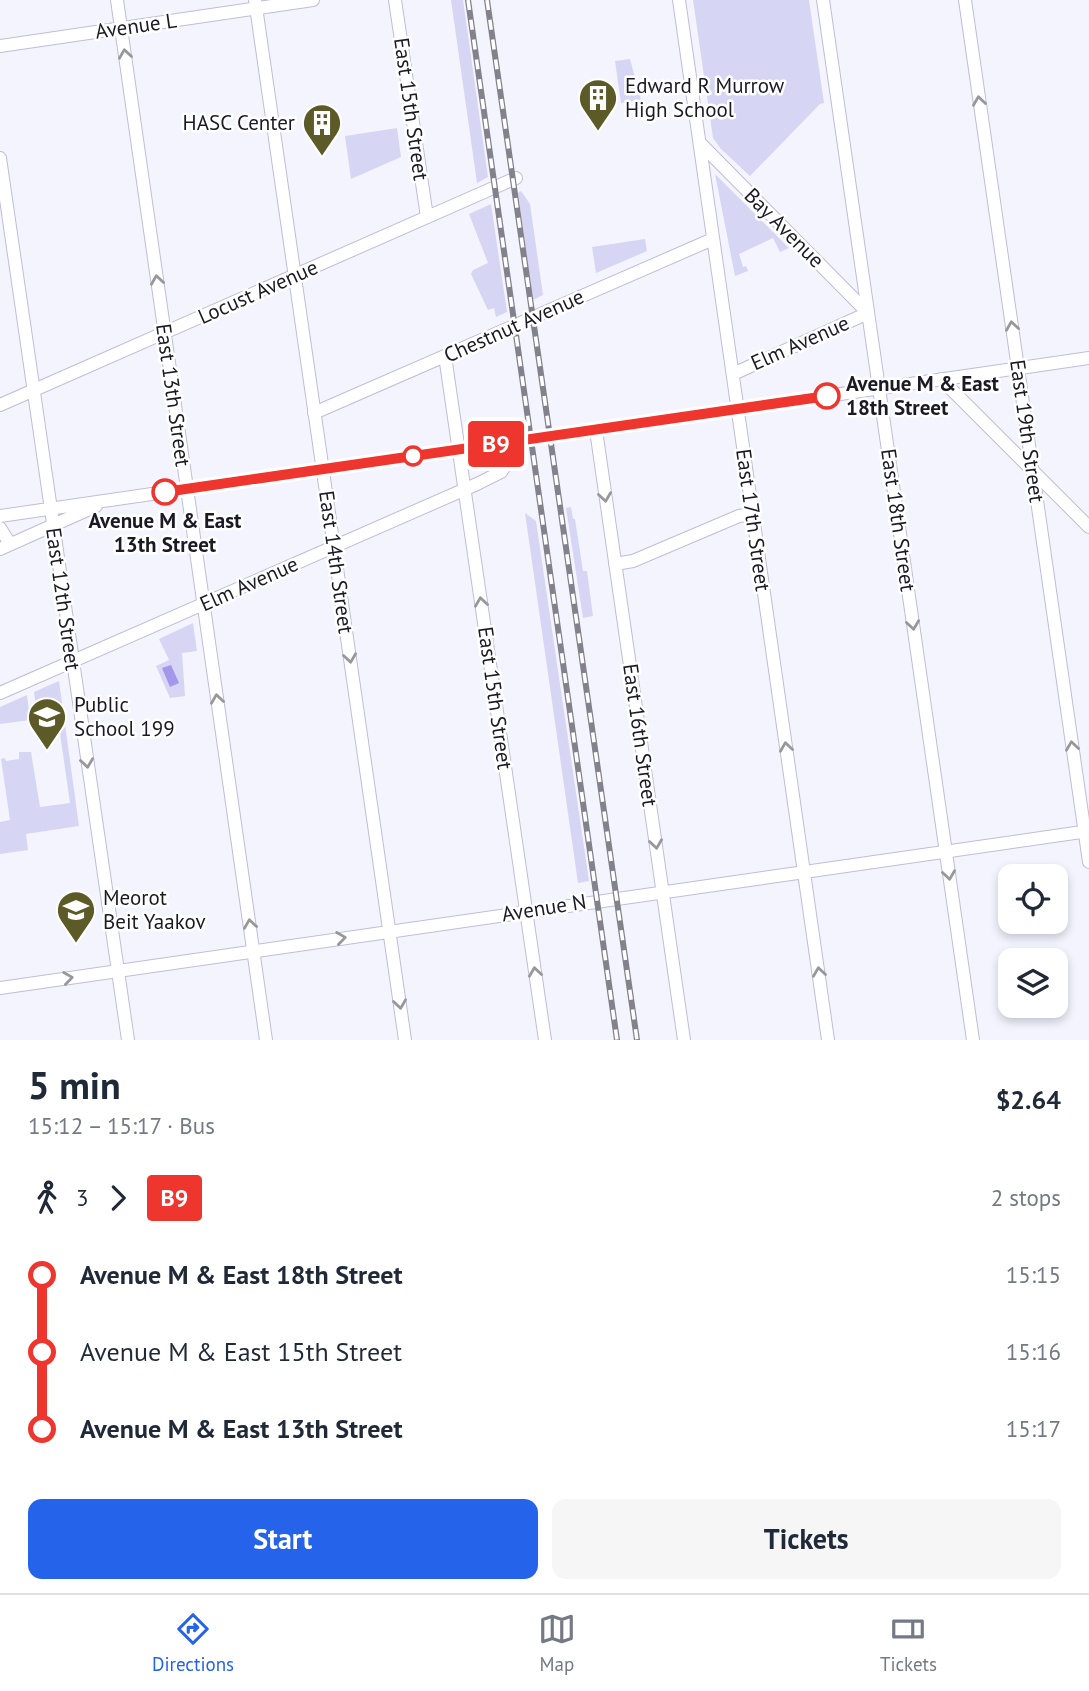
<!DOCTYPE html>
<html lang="en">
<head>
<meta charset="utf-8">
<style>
	:root { --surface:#fff; --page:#f6f6f7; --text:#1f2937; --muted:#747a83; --line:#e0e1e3; --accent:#2563eb }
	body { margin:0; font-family:"PT Sans",sans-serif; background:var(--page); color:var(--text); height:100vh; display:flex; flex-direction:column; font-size:26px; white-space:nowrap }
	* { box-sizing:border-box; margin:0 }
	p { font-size:23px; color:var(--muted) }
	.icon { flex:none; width:38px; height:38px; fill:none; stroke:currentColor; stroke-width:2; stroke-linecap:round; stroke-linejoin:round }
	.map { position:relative; height:1040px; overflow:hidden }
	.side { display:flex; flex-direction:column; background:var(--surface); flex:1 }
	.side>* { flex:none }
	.badge { padding:0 14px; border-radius:5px; font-size:24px; line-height:46px }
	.buttons { position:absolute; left:998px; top:864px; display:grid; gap:14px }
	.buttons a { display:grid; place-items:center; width:70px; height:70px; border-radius:14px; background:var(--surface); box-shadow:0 4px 10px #0003; font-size:35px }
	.map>.badge { position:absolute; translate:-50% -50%; box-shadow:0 0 0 4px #fff }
	.legs { display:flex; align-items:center; gap:10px; height:77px; padding:0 28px; font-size:23px }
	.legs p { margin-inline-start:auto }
	.summary { display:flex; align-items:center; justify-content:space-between; height:119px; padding:0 28px }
	h1 { font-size:38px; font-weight:700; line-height:52px }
	.button { display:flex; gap:14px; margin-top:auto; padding:14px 28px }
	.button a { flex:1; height:80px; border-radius:14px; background:var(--accent); color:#fff; font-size:28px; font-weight:700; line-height:80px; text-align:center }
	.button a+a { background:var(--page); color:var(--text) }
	ul { padding:0 28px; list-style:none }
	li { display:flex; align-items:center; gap:24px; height:77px; font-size:26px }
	li i { display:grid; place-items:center; width:10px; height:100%; margin:0 9px; background:currentColor }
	li i::after { content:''; width:18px; height:18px; margin:-9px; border:5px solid; border-radius:50%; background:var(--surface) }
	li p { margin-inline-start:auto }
	li:first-child i { background:linear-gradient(#0000 50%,currentColor 0) }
	li:last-child i { background:linear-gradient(currentColor 50%,#0000 0) }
	.tab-bar { display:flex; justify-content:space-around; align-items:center; height:98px; border-top:2px solid var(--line); background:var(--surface); font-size:19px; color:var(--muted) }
	.tab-bar a { display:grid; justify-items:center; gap:4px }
	.tab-bar .active { color:var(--accent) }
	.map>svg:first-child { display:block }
	.green { fill:#d6d5f4 }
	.water { fill:#a198ea }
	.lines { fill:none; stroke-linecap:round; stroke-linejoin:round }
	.street-casing { stroke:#bfbdd8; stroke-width:14 }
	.street { stroke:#fff; stroke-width:12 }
	.rail-casing { stroke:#83828c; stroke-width:6 }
	.rail { stroke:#fff; stroke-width:3.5; stroke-dasharray:10; stroke-linecap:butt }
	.oneway { stroke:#98989c }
	.line-1-casing { stroke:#fff; stroke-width:16 }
	.line-1 { stroke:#ee352e; stroke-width:10 }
	.stop-1-dot { fill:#fff; stroke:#ee352e; stroke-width:3.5 }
	.labels { text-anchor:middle; stroke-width:5; stroke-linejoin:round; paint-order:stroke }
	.street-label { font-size:21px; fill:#1b1a24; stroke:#fff }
	.poi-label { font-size:21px; fill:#1b1a24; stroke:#fff; text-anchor:start }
	.stop-label { font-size:21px; font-weight:bold; fill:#1b1a24; stroke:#fff; text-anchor:start }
</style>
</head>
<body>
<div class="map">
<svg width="1089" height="1040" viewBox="0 0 1089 1040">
	<rect width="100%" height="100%" fill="#f4f4ff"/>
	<path class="green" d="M451,0H463L488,177L477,183Z
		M693,0H809L824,103L820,104L750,176L720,148L713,138Z
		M630,59L641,100L621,103L615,61Z
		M397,128L401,157L351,179L345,136Z
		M715,174L789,248L780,252L773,238L739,254L743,267L746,266L748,271L735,276Z
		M521,191L530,204L543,295L533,300L518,193Z
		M491,204L507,312L496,317L494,308L488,310L471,274L473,270L488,263L469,214Z
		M645,239L647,251L596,273L592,247Z
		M571,507L573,519H575L583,571H587L593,616L583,618L566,508Z
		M525,513L536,521L589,881L578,883Z
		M193,623L197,651L182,653L185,696L170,698L156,666L169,660L159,639Z
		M59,681L79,826L26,834L28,850L0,854V822L10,820L1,759L5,758L6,761L19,759V752H31L40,807L70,803L56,705L36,708L34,692Z
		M27,695L30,720L0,724V707Z"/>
	<path class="water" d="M171,665L179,683L170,687L162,668Z"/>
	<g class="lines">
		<g class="street-casing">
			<path id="street" d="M117,0L266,1040
				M255,0L405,1040
				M395,0L427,217
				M679,0L828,1040
				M823,0L973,1040
				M965,0L1089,862
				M0,46L313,0
				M700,143L868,313L733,374
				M0,158L128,1040
				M445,356L545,1040
				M941,379L1089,527
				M0,405L516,178
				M314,413L713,239
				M596,430L684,1040
				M0,516L1089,358
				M0,528L10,544
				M0,549L96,506
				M615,564L633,561L739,516L752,514
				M0,693L477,484L501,472L523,440
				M0,988L1089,831"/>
		</g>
		<use href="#street" class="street"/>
		<g class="rail-casing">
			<path id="rail" d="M468,0L617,1040
				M487,0L637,1040"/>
		</g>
		<use href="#rail" class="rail"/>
	</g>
	<defs><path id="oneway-chevron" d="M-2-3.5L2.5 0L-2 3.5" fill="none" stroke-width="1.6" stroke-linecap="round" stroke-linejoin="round" transform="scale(1.75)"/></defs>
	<g class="oneway">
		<use href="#oneway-chevron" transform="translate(125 54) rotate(-98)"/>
		<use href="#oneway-chevron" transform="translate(979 101) rotate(-98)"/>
		<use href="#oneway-chevron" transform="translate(157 280) rotate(-98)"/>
		<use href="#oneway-chevron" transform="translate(1012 326) rotate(-98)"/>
		<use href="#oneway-chevron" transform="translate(605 497) rotate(82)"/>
		<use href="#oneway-chevron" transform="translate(481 602) rotate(-98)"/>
		<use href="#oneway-chevron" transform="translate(913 625) rotate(82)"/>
		<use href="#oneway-chevron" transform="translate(350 658) rotate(82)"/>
		<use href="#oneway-chevron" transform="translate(217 699) rotate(-98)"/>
		<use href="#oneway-chevron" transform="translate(1072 746) rotate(-98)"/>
		<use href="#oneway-chevron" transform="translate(786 747) rotate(-98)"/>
		<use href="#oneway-chevron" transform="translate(87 763) rotate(82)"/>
		<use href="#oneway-chevron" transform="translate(656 844) rotate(82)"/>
		<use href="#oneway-chevron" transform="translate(949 875) rotate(82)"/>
		<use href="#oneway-chevron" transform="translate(250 924) rotate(-98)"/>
		<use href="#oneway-chevron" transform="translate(341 938) rotate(-8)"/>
		<use href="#oneway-chevron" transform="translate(535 972) rotate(-98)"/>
		<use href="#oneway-chevron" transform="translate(819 972) rotate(-98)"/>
		<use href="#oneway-chevron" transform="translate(68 978) rotate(-8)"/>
		<use href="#oneway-chevron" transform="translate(400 1004) rotate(82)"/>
	</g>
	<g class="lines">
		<g class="line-1-casing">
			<path id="line-1" d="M165,492L827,396"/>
		</g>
		<use href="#line-1" class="line-1"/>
	</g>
	<defs>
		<g id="building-pin" transform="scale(2.0125)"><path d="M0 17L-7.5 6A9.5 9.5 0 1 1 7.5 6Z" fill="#5c5b28" stroke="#fff"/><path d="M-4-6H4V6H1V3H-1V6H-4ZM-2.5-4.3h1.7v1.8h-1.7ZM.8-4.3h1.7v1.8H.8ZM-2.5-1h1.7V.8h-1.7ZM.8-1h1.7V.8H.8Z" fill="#fff"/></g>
		<g id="school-pin" transform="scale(2.0125)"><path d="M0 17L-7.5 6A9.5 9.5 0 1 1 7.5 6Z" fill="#5c5b28" stroke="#fff"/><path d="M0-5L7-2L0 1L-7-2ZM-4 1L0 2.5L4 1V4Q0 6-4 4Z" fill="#fff"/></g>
	</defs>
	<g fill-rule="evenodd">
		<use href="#building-pin" x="598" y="98"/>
		<use href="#building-pin" x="322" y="123"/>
		<use href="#school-pin" x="47" y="717"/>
		<use href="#school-pin" x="76" y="910"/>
	</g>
	<g class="stop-1-dot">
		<circle cx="827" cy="396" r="12"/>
		<circle cx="413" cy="456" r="9"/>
		<circle cx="165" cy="492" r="12"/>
	</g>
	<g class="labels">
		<g class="street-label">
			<text transform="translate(136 26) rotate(-8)" y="7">Avenue L</text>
			<text transform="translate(411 109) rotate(82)" y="7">East 15th Street</text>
			<text transform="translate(784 228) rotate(45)" y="7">Bay Avenue</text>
			<text transform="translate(258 292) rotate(-24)" y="7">Locust Avenue</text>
			<text transform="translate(514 326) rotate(-24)" y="7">Chestnut Avenue</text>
			<text transform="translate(800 343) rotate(-24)" y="7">Elm Avenue</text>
			<text transform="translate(173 395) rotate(82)" y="7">East 13th Street</text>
			<text transform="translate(1027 431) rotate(82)" y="7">East 19th Street</text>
			<text transform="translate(753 520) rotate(82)" y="7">East 17th Street</text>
			<text transform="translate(898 520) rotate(82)" y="7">East 18th Street</text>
			<text transform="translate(336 562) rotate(82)" y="7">East 14th Street</text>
			<text transform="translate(249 584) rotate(-24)" y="7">Elm Avenue</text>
			<text transform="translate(63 599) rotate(82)" y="7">East 12th Street</text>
			<text transform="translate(495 698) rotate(82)" y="7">East 15th Street</text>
			<text transform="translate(640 735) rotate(82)" y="7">East 16th Street</text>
			<text transform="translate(544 908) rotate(-9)" y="7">Avenue N</text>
		</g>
		<g class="poi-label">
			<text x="625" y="93">Edward R Murrow<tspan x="625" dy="24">High School</tspan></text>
			<text x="295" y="130" text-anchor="end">HASC Center</text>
			<text x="74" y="712">Public<tspan x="74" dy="24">School 199</tspan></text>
			<text x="103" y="905">Meorot<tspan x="103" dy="24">Beit Yaakov</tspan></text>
		</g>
		<g class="stop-label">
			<text x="846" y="391">Avenue M &amp; East<tspan x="846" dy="24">18th Street</tspan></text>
			<text x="165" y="528" text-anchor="middle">Avenue M &amp; East<tspan x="165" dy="24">13th Street</tspan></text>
		</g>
	</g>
</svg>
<div class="buttons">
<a><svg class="icon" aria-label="locate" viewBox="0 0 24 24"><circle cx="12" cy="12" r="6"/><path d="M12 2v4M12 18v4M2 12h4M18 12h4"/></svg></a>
<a><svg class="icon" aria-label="layers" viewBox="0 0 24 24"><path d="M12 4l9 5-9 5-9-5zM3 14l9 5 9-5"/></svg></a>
</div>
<b class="badge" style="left:496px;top:444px;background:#ee352e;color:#fff">B9</b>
</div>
<section class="side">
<div class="summary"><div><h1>5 min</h1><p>15:12 – 15:17 · Bus</p></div><b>$2.64</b></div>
<div class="legs"><svg class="icon" aria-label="walk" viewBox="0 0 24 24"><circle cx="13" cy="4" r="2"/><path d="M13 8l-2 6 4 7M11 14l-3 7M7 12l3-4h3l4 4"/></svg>3<svg class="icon" aria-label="forward" viewBox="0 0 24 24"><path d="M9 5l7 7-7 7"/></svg><b class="badge" style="background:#ee352e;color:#fff">B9</b><p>2 stops</p></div>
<ul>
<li><i style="color:#ee352e"></i><b>Avenue M &amp; East 18th Street</b><p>15:15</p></li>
<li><i style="color:#ee352e"></i><span>Avenue M &amp; East 15th Street</span><p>15:16</p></li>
<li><i style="color:#ee352e"></i><b>Avenue M &amp; East 13th Street</b><p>15:17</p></li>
</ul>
<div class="button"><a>Start</a><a>Tickets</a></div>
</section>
<nav class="tab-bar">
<a class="active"><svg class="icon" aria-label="directions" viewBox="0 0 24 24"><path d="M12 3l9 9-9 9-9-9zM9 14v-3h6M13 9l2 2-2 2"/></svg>Directions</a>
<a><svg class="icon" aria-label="map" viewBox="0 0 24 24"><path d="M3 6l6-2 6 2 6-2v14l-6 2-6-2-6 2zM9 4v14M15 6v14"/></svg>Map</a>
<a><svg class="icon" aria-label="tickets" viewBox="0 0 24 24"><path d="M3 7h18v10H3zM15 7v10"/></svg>Tickets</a>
</nav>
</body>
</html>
